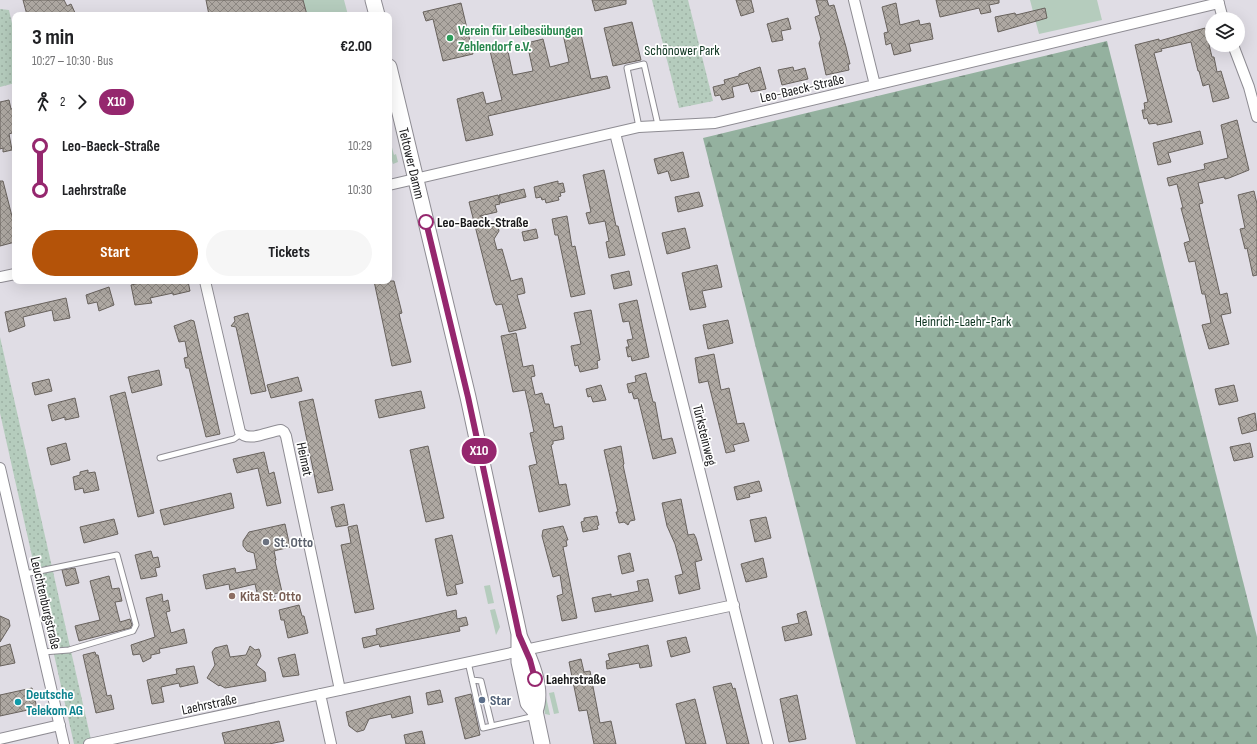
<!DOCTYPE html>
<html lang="en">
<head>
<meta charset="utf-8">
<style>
	:root { --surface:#fff; --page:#f6f6f6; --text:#202124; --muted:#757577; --accent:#b45309 }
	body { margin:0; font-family:"Sofia Sans Condensed",sans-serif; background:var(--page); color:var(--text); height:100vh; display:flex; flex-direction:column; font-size:15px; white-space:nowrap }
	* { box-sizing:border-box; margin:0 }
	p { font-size:13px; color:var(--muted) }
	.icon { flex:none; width:22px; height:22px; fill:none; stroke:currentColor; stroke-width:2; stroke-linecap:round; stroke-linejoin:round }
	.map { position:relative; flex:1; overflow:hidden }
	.details { position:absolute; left:12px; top:12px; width:380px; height:272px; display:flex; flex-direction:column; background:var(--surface); border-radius:8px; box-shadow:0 4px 16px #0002 }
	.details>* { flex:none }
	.badge { padding:0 8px; border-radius:13px; font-size:14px; line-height:26px }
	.buttons { position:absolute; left:1205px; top:12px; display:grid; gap:8px }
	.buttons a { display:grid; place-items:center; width:40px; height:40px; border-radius:50%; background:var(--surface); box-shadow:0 4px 16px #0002; font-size:20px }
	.map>.badge { position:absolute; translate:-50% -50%; box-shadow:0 0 0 2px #fff }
	.legs { display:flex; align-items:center; gap:6px; height:44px; padding:0 20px; font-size:13px }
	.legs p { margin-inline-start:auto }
	.overview { display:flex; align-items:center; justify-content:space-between; height:68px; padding:0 20px }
	h1 { font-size:22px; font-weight:700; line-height:30px }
	.cta { display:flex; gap:8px; margin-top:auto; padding:8px 20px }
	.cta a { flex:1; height:46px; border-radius:24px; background:var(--accent); color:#fff; font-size:16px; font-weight:700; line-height:46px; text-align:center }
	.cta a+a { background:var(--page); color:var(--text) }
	ul { padding:0 20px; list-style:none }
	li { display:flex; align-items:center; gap:14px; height:44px; font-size:15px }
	li i { display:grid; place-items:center; width:6px; height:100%; margin:0 5px; background:currentColor }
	li i::after { content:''; width:10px; height:10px; margin:-5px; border:3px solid; border-radius:50%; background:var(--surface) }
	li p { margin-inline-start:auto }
	li:first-child i { background:linear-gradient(#0000 50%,currentColor 0) }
	li:last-child i { background:linear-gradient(currentColor 50%,#0000 0) }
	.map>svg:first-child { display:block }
	.green { fill:#b5ccbd }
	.forest { fill:url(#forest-firs) }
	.park { fill:url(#park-dots) }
	.building { fill:url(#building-cross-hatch); stroke:#68625d }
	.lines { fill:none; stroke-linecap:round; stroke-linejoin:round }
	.service-casing { stroke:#8e8c93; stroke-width:7 }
	.minor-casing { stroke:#8e8c93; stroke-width:12 }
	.secondary-casing { stroke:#8e8c93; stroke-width:17 }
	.service { stroke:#fff; stroke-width:5 }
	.minor { stroke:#fff; stroke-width:10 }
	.secondary { stroke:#fff; stroke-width:15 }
	.line-1-casing { stroke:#fff; stroke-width:9 }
	.line-1 { stroke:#95276e; stroke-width:6 }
	.leisure-dot { fill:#2e9e5b; stroke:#fff; stroke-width:1.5 }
	.stop-1-dot { fill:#fff; stroke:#95276e; stroke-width:2 }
	.worship-dot { fill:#6b7280; stroke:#fff; stroke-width:1.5 }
	.education-dot { fill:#8d6e63; stroke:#fff; stroke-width:1.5 }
	.service-dot { fill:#5c6f8a; stroke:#fff; stroke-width:1.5 }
	.culture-dot { fill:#0f9aa8; stroke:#fff; stroke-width:1.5 }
	.labels { text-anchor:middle; stroke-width:3.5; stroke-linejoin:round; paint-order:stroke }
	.leisure-label { font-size:14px; font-weight:bold; fill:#27864d; stroke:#fff; text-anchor:start }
	.park-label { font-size:14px; fill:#0c331f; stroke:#fff }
	.street-label { font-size:14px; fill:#19191b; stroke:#fff }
	.stop-label { font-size:14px; font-weight:bold; fill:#19191b; stroke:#fff; text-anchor:start }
	.worship-label { font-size:14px; font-weight:bold; fill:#5b616d; stroke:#fff; text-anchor:start }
	.education-label { font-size:14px; font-weight:bold; fill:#785e54; stroke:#fff; text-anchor:start }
	.culture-label { font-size:14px; font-weight:bold; fill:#0d838f; stroke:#fff; text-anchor:start }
	.service-label { font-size:14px; font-weight:bold; fill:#4e5e75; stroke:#fff; text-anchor:start }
</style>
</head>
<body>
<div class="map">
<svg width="1257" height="744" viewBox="0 0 1257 744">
	<defs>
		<pattern id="forest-firs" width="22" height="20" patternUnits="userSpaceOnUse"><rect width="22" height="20" fill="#94b19f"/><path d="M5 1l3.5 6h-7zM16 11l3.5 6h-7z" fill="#788f81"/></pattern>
		<pattern id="park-dots" width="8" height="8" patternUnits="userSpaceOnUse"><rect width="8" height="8" fill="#b5ccbd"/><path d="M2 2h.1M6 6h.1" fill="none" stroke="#9bafa2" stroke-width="1.8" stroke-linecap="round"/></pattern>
		<pattern id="building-cross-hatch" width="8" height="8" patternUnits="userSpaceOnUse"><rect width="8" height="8" fill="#aea8a2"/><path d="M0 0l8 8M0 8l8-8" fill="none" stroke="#8d8883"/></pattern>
	</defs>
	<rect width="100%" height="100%" fill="#e0dde5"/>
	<path class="green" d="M303,0H344L348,15H307Z
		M1030,0H1097L1102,20L1039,34Z
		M389,136L394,155L396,154L398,162L393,164L389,151Z
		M490,585L494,603L488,604L484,586Z
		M495,609L500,627L496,635L490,610Z
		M554,692L559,713L554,714L549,693Z
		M546,697L550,715L545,714L542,698Z"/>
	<path class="forest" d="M1107,41L1257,637V744H856L703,138Z"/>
	<path class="park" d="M652,0H688L713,101L679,108Z
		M0,9L9,10L15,37V83L0,87Z
		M0,337L92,744H74L0,413Z"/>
	<path class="building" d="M23,0H64L67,6L71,4L76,15H27Z
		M206,0H303L307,15H209Z
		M592,0H626V4L595,11Z
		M736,0H751L754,12L741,16Z
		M816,0H827L829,6L834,5L846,47L850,64H848L849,70L826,75L819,43L821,39L815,17L820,15Z
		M936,0H999V3L989,5L991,12L981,14L979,8L940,17Z
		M461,3L473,54L443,61L433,19L426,21L423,12Z
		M896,3L900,25L919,20L920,25L930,23L933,39L909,44L911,51L894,55L891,43L886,45L884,33L888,32L882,7Z
		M1045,8L1047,18L998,32L995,17L1015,13L1016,15Z
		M788,18L791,29L781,31L783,40L772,42L767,24Z
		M632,22L641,60L613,66L604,28Z
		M1205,28L1212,57H1214L1217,72L1221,71L1229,98L1213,102L1209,84L1203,86L1199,71H1198L1191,42L1161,49L1162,51L1154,53L1172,122L1157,125V123L1149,124L1147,118L1144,119L1142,110H1145L1144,103L1148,102L1135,45L1159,39V41Z
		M580,30L591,79L607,76L610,88L488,116L493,135L466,141L457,99L483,92L486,104L502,100L490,51L507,47L513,75L533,71L527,43L543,39L550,67L569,62L563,34Z
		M760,67L766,89L751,92L748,83L732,87L734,97L722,100L720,95L715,96L713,87L725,84L724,80L739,76V74Z
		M793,67L794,71L805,68L808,79L782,85L778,70Z
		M9,100L11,109L15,108V132L9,134L12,150L3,152V148L0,149V102Z
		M1237,120L1249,170L1229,178L1225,179L1224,177L1198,183L1203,203L1199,204L1220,295L1227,293L1231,313L1221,315L1229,344L1209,349L1202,325L1211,323L1205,294H1202L1195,261L1189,262L1184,243L1190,241L1181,208H1183L1177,184L1169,186L1167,178L1205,169L1204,164L1228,158L1221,125Z
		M1200,131L1203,144L1168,153L1171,162L1158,165L1153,143Z
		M683,152L689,177L671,181L668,171L658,174L654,159Z
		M604,170L616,226H618L625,255L609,258L606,242L609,241L605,221L589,224L586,213L591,212L583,175Z
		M0,181H3L15,228V242L0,246Z
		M558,181V184L563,183L565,192L560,193L561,196L558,197L559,200L546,203L545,199L542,200L541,197L536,198L534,187Z
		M524,189L526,197L501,203L499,195Z
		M1254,191L1257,204V275L1253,276L1247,248L1245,249L1240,229L1245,228L1238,195Z
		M699,192L703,206L678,212L675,197Z
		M498,195L500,204L495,205L497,212L480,216L498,227L499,231L494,239L497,250L502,249L511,281L522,278L524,287L525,293L517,295L526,328L509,332L502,304L496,305L494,301L469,202Z
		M567,216L572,247L575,246L585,294L571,297L558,235H555L552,219Z
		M685,228L690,248L667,254L662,233Z
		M536,229L538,238L524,241L522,232Z
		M717,265L722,287L702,291L706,307L690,310L682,273Z
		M629,271L632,285L614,289L611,275Z
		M149,281H188L190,291L173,295V293L150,298L152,303L135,305L131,285Z
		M374,281H394L402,313L399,314L411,362L392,366Z
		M109,287L114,305L99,311L97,302L88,304L86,295Z
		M66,298L70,318L54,321L52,310L23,317L25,326L9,332L5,312Z
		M637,300L649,357L632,361L631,356L628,357L626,347H629L627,340L633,339L629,321L623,322L619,304Z
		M591,310L600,360L597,361L598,368L580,372L578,365L575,366L571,346L581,344L574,313Z
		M248,313L266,391L251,394L236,327L231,326L235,321L234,317Z
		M191,320L194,321L220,434L206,437L189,368H186L184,358L188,357L185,341L179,342L174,326Z
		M728,320L733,343L708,349L703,325Z
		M516,333L523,367L533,365L535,376L531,377L535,395L542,393L545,404H549L554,428L562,426L564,439L553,441V444L551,445L559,485L566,484L570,505L539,512L529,466L537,464L530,433L534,432L529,408L525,390L513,392L501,336Z
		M714,354L721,390L729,388L737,424L744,423L749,441L733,445L735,451L726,453L708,381L699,383L695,358Z
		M159,370L162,385L132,393L128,377Z
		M646,373L653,402H655L662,440L672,438L676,453L653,459L638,398L634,399L632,392L629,393L627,384L636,382L635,376Z
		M298,377L302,391L271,398L267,385Z
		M49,379L52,391L35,395L32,383Z
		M601,385L606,400L593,402L591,396L588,397L586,389Z
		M1234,385L1238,401L1219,405L1215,389Z
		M421,391L425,408L379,418L375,400Z
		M125,392L154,513L138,517L110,396Z
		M75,398L79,417L65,420V417L52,421L48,405Z
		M313,399L333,490L318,493L299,402Z
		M1255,413L1257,430L1242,434L1238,418Z
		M66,443L70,460L51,465L47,448Z
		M1250,443L1253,457L1234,461L1230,447Z
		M428,446L444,518L426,522L410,450Z
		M621,446L624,464L623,465L635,520L630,521L628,525L624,522L619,523L616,512H618L604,450Z
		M264,452L269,474L274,472L281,503L267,506L258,468L237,473L233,459Z
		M88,470V473L95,472L99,490L84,493L83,488L75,490L73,477L80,475V472Z
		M759,481L762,491L749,494L750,497L737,500L734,487Z
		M231,493L234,508L164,525L160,510Z
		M681,499L688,535L694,534L696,538L702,560L695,562L700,589L679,594L675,576L683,574L675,544L667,526L662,503Z
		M344,504L348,525L336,527L331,507Z
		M597,516L599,525L597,526L598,529L583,532L581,522L584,521V518Z
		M766,517L771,538L755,542L750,520Z
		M114,519L118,534L84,543L80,527Z
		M285,524L290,547L274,551L276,560L275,561L282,592L274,594L275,598L259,601L255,584L230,590L229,584L206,589L203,575L235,568L236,573L257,569L254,553L247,551L243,546V541L249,532Z
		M357,525L374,609L355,613L341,545L351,543L348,527Z
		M563,526L568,540H566L567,546L563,547L577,618L562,621L557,596L563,594L560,575L553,577L542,536L543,530Z
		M452,535L463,583L455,585L457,594L447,596L435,539Z
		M151,551L153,558L158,557L160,567L155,568L157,576L141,579L135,555Z
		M630,553L634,571L622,574L618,556Z
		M763,558L767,577L746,582L741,564Z
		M75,568L79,583L66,586L62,570Z
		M109,576L112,589L119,588L122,601L115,602L120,622L130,619L132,625L130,628L79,641L75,626L100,620L90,581Z
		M648,579L653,601L595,612L592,598L611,594V597L639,591L637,581Z
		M162,594L163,602L168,600L170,611L166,612L171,633L184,629L187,643L159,649L160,653L151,655V658L143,662L140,654L133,655L131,645L155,637L146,598Z
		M299,605L302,616H304L308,633L288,638L284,620H281L279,610Z
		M456,610L457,619L466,617L468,625L459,627L460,631L380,647L379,644L364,648L362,638L377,635L376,629Z
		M806,611L812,635L785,641L782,627L799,623L797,614Z
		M0,616L9,620L10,626L0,642Z
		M686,637L690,652L671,657L667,641Z
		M10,644L15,663L0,666V647Z
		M227,645L230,657L246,655L250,646L255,650L259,649L261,656L256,665L265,672L266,681L225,688L220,685L219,686L207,678L215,665L212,652L215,648Z
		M648,645L652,666L640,668L639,663L607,669L606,661L610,660L608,654Z
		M95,652L96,655H98L107,696L111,695L114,709L96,713L83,655Z
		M295,654L299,675L283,677L278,658Z
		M581,659L584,672L590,671L600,723L611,721L616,744H594L587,710L579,711L569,662Z
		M194,666L198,683L180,687L179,683L161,687L164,702L152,704L147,680L177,674L176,669Z
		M731,683L733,689L735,688L749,744H727L713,687Z
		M32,688L37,708L0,716V695Z
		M440,690L443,702L428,705L426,693Z
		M471,694L480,735L465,739L455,698Z
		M797,695L806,739L789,742L780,699Z
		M410,696L413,713L392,718L391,714L369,719L364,730L357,732L349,726L346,712Z
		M695,699L706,744H686L676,704Z
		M279,721L284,741L269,744H225L222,733Z
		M422,731L425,744H406L404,735Z"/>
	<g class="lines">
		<g class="service-casing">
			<path id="service" d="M639,127L627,68L644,64L658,125
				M160,458L234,439L241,434
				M25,574L117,555L136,625L133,631L69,650L43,652
				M468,662L483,728L535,716
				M472,680L481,681L492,726"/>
		</g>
		<g class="minor-casing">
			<path id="minor" d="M854,0L875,85
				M1218,0L1223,19
				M1233,45L1249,87L1257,117
				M615,133L768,744
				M389,185L639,127L715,123L1219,3
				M0,277L15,274
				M205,281L240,432C248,443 269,431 281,430L284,432L286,436L340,690
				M0,468L64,744
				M320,694L331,744
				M0,739L60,725
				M89,744L734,605"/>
		</g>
		<g class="secondary-casing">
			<g id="secondary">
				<path d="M373,0L377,15"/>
				<path id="s1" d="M389,67L468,397L519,634V662L528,703L535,711L542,744"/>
				<path d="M520,638C530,659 544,689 535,711"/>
			</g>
		</g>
		<use href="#service" class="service"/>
		<use href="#minor" class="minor"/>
		<use href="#secondary" class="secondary"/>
	</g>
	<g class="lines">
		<g class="line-1-casing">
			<path id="line-1" d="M426,222L468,397L519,635L530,660L535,679"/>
		</g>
		<use href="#line-1" class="line-1"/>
	</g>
	<circle class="leisure-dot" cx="450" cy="38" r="4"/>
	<g class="stop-1-dot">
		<circle cx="426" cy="222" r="7"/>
		<circle cx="535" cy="679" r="7"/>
	</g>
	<circle class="worship-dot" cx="266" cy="542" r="4"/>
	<circle class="education-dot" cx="232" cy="596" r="4"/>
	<circle class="service-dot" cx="482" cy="700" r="4"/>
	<circle class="culture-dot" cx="18" cy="702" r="4"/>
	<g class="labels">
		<g class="leisure-label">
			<text x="458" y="35">Verein für Leibesübungen<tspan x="458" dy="16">Zehlendorf e.V.</tspan></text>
		</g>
		<g class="park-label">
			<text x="682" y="55">Schönower Park</text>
			<text x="963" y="326">Heinrich-Laehr-Park</text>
		</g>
		<g class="street-label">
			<text transform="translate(802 88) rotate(-13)" y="5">Leo-Baeck-Straße</text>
			<text dy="5" stroke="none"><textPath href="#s1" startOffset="99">Teltower Damm</textPath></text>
			<text transform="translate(705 435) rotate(76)" y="5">Türksteinweg</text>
			<text transform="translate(305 459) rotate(78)" y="5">Heimat</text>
			<text transform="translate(46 603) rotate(77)" y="5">Leuchtenburgstraße</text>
			<text transform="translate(209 704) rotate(-12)" y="5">Laehrstraße</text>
		</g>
		<g class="stop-label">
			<text x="437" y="227">Leo-Baeck-Straße</text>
			<text x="546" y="684">Laehrstraße</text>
		</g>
		<g class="worship-label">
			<text x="274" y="547">St. Otto</text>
		</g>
		<g class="education-label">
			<text x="240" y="601">Kita St. Otto</text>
		</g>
		<g class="culture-label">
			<text x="26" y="699">Deutsche<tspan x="26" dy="16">Telekom AG</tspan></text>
		</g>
		<g class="service-label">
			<text x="490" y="705">Star</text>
		</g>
	</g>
</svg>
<div class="buttons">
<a><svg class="icon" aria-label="layers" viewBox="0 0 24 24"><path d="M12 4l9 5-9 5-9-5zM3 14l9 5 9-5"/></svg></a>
</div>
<b class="badge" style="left:479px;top:451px;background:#95276e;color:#fff">X10</b>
<section class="details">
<div class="overview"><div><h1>3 min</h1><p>10:27 – 10:30 · Bus</p></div><b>€2.00</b></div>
<div class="legs"><svg class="icon" aria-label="walk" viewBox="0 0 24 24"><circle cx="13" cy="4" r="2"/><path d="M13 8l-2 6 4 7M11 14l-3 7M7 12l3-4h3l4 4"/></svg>2<svg class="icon" aria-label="forward" viewBox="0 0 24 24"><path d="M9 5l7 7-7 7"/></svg><b class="badge" style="background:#95276e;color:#fff">X10</b></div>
<ul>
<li><i style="color:#95276e"></i><b>Leo-Baeck-Straße</b><p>10:29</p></li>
<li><i style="color:#95276e"></i><b>Laehrstraße</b><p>10:30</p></li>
</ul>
<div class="cta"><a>Start</a><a>Tickets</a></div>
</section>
</div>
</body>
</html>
